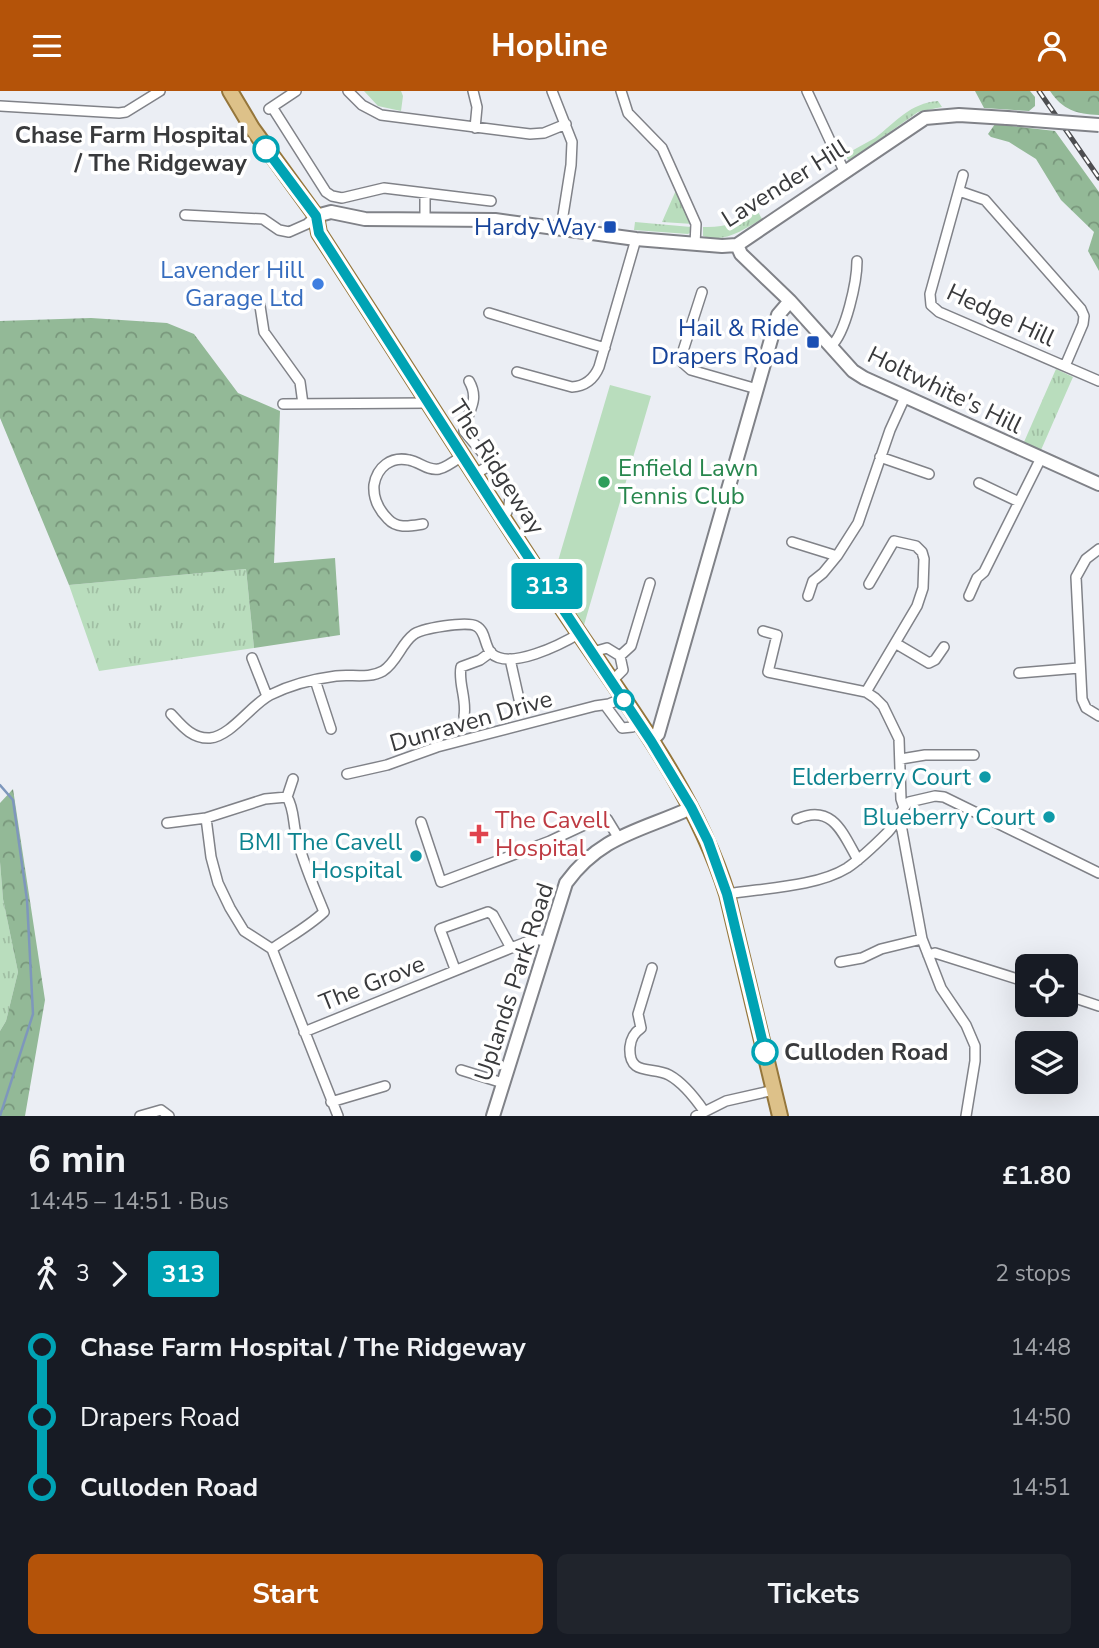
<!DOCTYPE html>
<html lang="en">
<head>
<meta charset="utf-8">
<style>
	:root { --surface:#171b24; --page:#20242c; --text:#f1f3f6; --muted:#9ea1a6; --accent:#b45309 }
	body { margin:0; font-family:"Nunito Sans",sans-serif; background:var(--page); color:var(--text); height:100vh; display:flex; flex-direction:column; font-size:26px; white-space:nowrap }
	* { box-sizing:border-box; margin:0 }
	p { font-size:23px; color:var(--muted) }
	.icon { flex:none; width:38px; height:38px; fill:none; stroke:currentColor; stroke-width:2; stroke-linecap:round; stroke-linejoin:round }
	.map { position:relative; height:1025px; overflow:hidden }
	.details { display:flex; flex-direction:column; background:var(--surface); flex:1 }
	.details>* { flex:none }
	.badge { padding:0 14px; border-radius:5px; font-size:24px; line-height:46px }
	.fabs { position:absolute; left:1015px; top:863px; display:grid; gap:14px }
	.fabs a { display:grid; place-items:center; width:63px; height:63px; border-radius:10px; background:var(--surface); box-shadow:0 7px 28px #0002; font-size:35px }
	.map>.badge { position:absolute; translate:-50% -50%; box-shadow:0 0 0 4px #fff }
	.legs { display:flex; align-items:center; gap:10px; height:77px; padding:0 28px; font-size:23px }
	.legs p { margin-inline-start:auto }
	.overview { display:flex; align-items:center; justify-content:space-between; height:119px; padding:0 28px }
	h1 { font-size:38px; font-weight:700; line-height:52px }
	.action { display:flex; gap:14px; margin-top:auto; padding:14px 28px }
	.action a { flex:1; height:80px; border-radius:10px; background:var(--accent); color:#fff; font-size:28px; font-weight:700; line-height:80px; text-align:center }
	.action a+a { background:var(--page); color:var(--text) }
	ul { padding:0 28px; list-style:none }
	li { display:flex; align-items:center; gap:24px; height:70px; font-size:26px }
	li i { display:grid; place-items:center; width:10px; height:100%; margin:0 9px; background:currentColor }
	li i::after { content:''; width:18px; height:18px; margin:-9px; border:5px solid; border-radius:50%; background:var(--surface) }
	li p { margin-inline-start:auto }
	li:first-child i { background:linear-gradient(#0000 50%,currentColor 0) }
	li:last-child i { background:linear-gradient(currentColor 50%,#0000 0) }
	header { display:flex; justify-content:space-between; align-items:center; height:91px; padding:0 28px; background:var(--accent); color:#fff; font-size:32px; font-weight:700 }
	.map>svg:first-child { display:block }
	.grass { fill:url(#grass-tufts) }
	.forest { fill:url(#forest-crowns) }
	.green { fill:#b9ddbd }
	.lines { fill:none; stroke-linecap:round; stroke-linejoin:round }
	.stream { stroke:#7e97bc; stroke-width:2.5 }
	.street-casing { stroke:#808288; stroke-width:12 }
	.secondary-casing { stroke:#808288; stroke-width:16 }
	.primary-casing { stroke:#95763b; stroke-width:18 }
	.street { stroke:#fff; stroke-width:9 }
	.secondary { stroke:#fff; stroke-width:12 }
	.primary { stroke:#ddc189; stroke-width:14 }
	.rail-casing { stroke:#4d4e51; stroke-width:5 }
	.rail { stroke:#fff; stroke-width:2.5; stroke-dasharray:8; stroke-linecap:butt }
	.secondary-bridge-casing { stroke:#808288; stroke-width:16; stroke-linecap:butt }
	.secondary-bridge { stroke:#fff; stroke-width:12 }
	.line-1-casing { stroke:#fff; stroke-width:16 }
	.line-1 { stroke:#00a3b4; stroke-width:10 }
	.stop-1-dot { fill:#fff; stroke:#00a3b4; stroke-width:3.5 }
	.transit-dot { fill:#1a4fb4; stroke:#fff; stroke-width:2.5 }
	.shop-dot { fill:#3f7fe0; stroke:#fff; stroke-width:2.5 }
	.leisure-dot { fill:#2e9e5b; stroke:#fff; stroke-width:2.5 }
	.culture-dot { fill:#0f9aa8; stroke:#fff; stroke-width:2.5 }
	.health-dot { fill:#e0444e; stroke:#fff; stroke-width:2.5 }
	.labels { text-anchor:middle; stroke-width:7; stroke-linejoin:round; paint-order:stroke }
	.stop-label { font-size:24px; font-weight:bold; fill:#393a3c; stroke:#fff; text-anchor:end }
	.street-label { font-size:24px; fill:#393a3c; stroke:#fff }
	.transit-label { font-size:24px; fill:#164399; stroke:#fff; text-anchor:end }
	.shop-label { font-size:24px; fill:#366cbe; stroke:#fff; text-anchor:end }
	.leisure-label { font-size:24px; fill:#27864d; stroke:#fff; text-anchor:start }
	.culture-label { font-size:24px; fill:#0d838f; stroke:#fff; text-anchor:end }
	.health-label { font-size:24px; fill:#be3a42; stroke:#fff; text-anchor:start }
</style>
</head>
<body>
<header><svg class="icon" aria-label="menu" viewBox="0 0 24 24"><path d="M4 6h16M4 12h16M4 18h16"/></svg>Hopline<svg class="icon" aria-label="person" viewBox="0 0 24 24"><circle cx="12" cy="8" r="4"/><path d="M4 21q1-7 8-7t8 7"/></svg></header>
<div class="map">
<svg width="1099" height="1025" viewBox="0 0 1099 1025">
	<defs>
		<pattern id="grass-tufts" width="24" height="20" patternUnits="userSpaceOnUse" patternTransform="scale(1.75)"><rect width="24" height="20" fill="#b9ddbd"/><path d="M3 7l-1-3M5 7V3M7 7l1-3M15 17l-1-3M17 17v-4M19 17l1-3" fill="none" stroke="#a0bea3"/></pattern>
		<pattern id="forest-crowns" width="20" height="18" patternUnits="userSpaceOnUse" patternTransform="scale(1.75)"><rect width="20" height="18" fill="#93b997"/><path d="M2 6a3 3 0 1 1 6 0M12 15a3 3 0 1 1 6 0" fill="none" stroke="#79977c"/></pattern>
	</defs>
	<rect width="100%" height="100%" fill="#ebeef4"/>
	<path class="grass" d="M938,10L942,16L918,21L849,70L845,64C854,58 865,53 875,47C896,31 910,12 938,10Z
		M677,97L693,133L662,131Z
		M757,119L762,128C744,138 724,153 703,145V136C725,137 738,131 757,119Z
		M635,131L691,136L692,140L688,143L634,139Z
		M1056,278L1073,286L1041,359L1024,351Z
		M246,478L254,557L99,580L69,494Z
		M0,771L3,808L18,881L6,930L0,940Z"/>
	<path class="forest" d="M975,0H1030L1035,6V15L1029,20L984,17Z
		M1050,0H1099V24C1076,23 1063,19 1050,0Z
		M995,33L1055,40L1099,101V180L1088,160L1094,141L1061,109L1036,68L1009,51L991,46L988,43Z
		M91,227L167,232L194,243L238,302L280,320L274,472L335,467L340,544L254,557L246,478L69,494L0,327V230Z
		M13,698L45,909L25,1025H0V940L6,930L18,881L3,808L0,771V712Z"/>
	<path class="green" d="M364,0H401L403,5L401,20L378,15Z
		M610,294L651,305L584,534L553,487Z"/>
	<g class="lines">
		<path class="stream" d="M0,694L13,709L27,809L33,923L0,1025"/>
		<g class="street-casing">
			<path id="street" d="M348,0L362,14L381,24L530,43L544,42L566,33
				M473,0L477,16L475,37
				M552,0L572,51L571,74L561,137
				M621,0L628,22L662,57L696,133L695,153
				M807,0L845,82
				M0,15L119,22L126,21L160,0
				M272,16L326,101L332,105L342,107L384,97L491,110
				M269,18L296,0
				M963,84L930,203L931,214L939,221L1099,290
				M959,100L985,109L1081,218L1084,225L1083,233L1065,275
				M185,124L263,128L279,139L289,141L307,133L316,125
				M425,129V102
				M702,201L682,263L683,272L691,279L757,298
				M260,215L264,241L300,291L303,313
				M489,222L605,257
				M831,255C846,242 857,190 857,170
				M517,281L572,296C586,295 594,288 599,276L636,148
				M469,290C481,311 466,321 464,340L485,365L490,376
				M283,313L429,312
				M880,366L929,383
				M475,383L487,376L493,377C509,392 516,409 503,428
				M979,392L1019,411
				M423,433C410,435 397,438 388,428C378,418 373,407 374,394C377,376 391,365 409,369C420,371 427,380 439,378C447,376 456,369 463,364
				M792,451L837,465
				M1099,458L1086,468L1076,486L1082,608L1086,617L1099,625
				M808,505L813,490L823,482L837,465L858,432L890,339L905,306
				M969,505L977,487L984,481L1041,367
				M763,540L777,544L768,581L866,601L875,607L883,615L899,648L901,708L904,717
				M895,552L929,572L935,569L944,556
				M593,561L607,557L620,565L623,579L612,590
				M620,565L631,555L650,492
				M252,567L267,605
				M510,568L521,617
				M1019,582L1079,577
				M315,589L331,638
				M866,601L917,515L923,497L924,468L922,461L916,455L894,450L869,493
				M605,614L622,637L632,636L639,632
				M171,623C182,635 192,648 210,647C231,645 251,614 270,604C290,594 313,588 336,585C351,583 369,588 383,580C397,571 401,553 413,544C421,537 467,530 476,535C486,540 484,554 491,562C509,580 562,553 580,542
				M464,625C467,608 458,592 461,576L480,569L491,561
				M901,668L925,664H974
				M347,683L387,674L437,656L595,615L609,613L623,607
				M287,706L293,688
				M206,727L211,766L218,792L230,817L244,840L272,858L338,1025
				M797,728C833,712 843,743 858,769
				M898,730L902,739L922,848L941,897L966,934L975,955V970L966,1025
				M421,731L441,791L550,750L595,729L607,728L618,746
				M167,732L206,727L265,708L287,706C294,717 293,731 296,743C302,770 314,796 324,821C308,836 289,846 272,858
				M727,803C763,797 816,796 847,777C862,767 876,753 888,741C897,732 900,719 909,711L935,705L944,706L1099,782
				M928,864L935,862L1027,891
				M840,871L862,867L881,858L922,848
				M652,877L638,923L641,937C634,942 631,947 630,956C628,986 653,975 669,984C682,991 695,1007 704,1020
				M455,878L440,838L488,821L493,824L511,857
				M1066,904L1099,915
				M304,941L511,857L534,848L546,850
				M461,979L503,992
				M331,1011L385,995
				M140,1025L161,1019L169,1025
				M696,1025L726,1010L774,999"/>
		</g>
		<g class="secondary-casing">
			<path id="secondary" d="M316,125L331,121L365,128L495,129L636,148L722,155L737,154L925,27L959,24L1007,27
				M737,154L741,163L790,210L853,280L864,287L1099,393
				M651,650L658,643L778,224L790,210
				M493,1025L566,792C601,744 641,740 691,717"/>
		</g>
		<g class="primary-casing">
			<path id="primary" d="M230,0L252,37L316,125L319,142C399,265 477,389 558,511C620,605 693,695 727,803L780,1025"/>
		</g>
		<use href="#street" class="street"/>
		<use href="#secondary" class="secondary"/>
		<use href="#primary" class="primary"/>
		<g class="rail-casing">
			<path id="rail" d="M1039,0L1099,87"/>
		</g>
		<use href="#rail" class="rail"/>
		<g class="secondary-bridge-casing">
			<path id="secondary-bridge" d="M1007,27L1099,34"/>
		</g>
		<use href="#secondary-bridge" class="secondary-bridge"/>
	</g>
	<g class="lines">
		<g class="line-1-casing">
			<path id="line-1" d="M266,58L316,125L319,142L503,428L651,650L691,716L708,750L727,803L765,961"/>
		</g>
		<use href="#line-1" class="line-1"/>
	</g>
	<g class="stop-1-dot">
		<circle cx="266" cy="58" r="12"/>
		<circle cx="624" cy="609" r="9"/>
		<circle cx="765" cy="961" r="12"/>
	</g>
	<g class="transit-dot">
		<rect x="603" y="129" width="14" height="14" rx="3.5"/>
		<rect x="806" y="244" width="14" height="14" rx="3.5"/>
	</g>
	<circle class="shop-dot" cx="318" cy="193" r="7"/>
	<circle class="leisure-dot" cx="604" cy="391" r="7"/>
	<g class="culture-dot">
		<circle cx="985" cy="686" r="7"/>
		<circle cx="1049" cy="726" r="7"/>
		<circle cx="416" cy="765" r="7"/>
	</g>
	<path class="health-dot" d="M475.5 732.5h7v7h7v7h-7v7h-7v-7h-7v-7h7z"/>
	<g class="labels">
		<g class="stop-label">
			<text x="247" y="52">Chase Farm Hospital<tspan x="247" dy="28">/ The Ridgeway</tspan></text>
			<text x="784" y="969" text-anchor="start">Culloden Road</text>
		</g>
		<g class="street-label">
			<text transform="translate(785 92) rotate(-32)" y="8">Lavender Hill</text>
			<text transform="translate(1001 224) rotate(25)" y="8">Hedge Hill</text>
			<text transform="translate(945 299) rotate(26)" y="8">Holtwhite's Hill</text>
			<text transform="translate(497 376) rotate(57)" y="8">The Ridgeway</text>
			<text transform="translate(471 630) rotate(-16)" y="8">Dunraven Drive</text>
			<text transform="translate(514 891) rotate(-72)" y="8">Uplands Park Road</text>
			<text transform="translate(372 892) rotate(-22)" y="8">The Grove</text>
		</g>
		<g class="transit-label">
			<text x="596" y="144">Hardy Way</text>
			<text x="799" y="245">Hail &amp; Ride<tspan x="799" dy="28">Drapers Road</tspan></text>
		</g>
		<g class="shop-label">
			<text x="304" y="187">Lavender Hill<tspan x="304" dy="28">Garage Ltd</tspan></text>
		</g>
		<g class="leisure-label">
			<text x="618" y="385">Enfield Lawn<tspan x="618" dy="28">Tennis Club</tspan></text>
		</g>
		<g class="culture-label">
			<text x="971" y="694">Elderberry Court</text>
			<text x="1035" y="734">Blueberry Court</text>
			<text x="402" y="759">BMI The Cavell<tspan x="402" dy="28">Hospital</tspan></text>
		</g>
		<g class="health-label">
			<text x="495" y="737">The Cavell<tspan x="495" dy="28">Hospital</tspan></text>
		</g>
	</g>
</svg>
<div class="fabs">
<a><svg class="icon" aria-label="locate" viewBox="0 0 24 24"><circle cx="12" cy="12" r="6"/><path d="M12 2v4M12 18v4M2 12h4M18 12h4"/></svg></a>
<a><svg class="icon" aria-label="layers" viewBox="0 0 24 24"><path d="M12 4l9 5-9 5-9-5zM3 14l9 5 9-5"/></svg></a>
</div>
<b class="badge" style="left:547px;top:495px;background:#00a3b4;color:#fff">313</b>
</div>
<section class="details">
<div class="overview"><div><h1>6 min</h1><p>14:45 – 14:51 · Bus</p></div><b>£1.80</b></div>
<div class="legs"><svg class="icon" aria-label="walk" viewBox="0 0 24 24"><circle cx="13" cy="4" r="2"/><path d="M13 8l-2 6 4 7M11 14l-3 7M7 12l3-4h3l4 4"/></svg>3<svg class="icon" aria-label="forward" viewBox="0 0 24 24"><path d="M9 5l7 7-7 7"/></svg><b class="badge" style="background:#00a3b4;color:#fff">313</b><p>2 stops</p></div>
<ul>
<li><i style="color:#00a3b4"></i><b>Chase Farm Hospital / The Ridgeway</b><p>14:48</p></li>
<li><i style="color:#00a3b4"></i><span>Drapers Road</span><p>14:50</p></li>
<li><i style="color:#00a3b4"></i><b>Culloden Road</b><p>14:51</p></li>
</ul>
<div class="action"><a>Start</a><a>Tickets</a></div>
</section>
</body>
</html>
